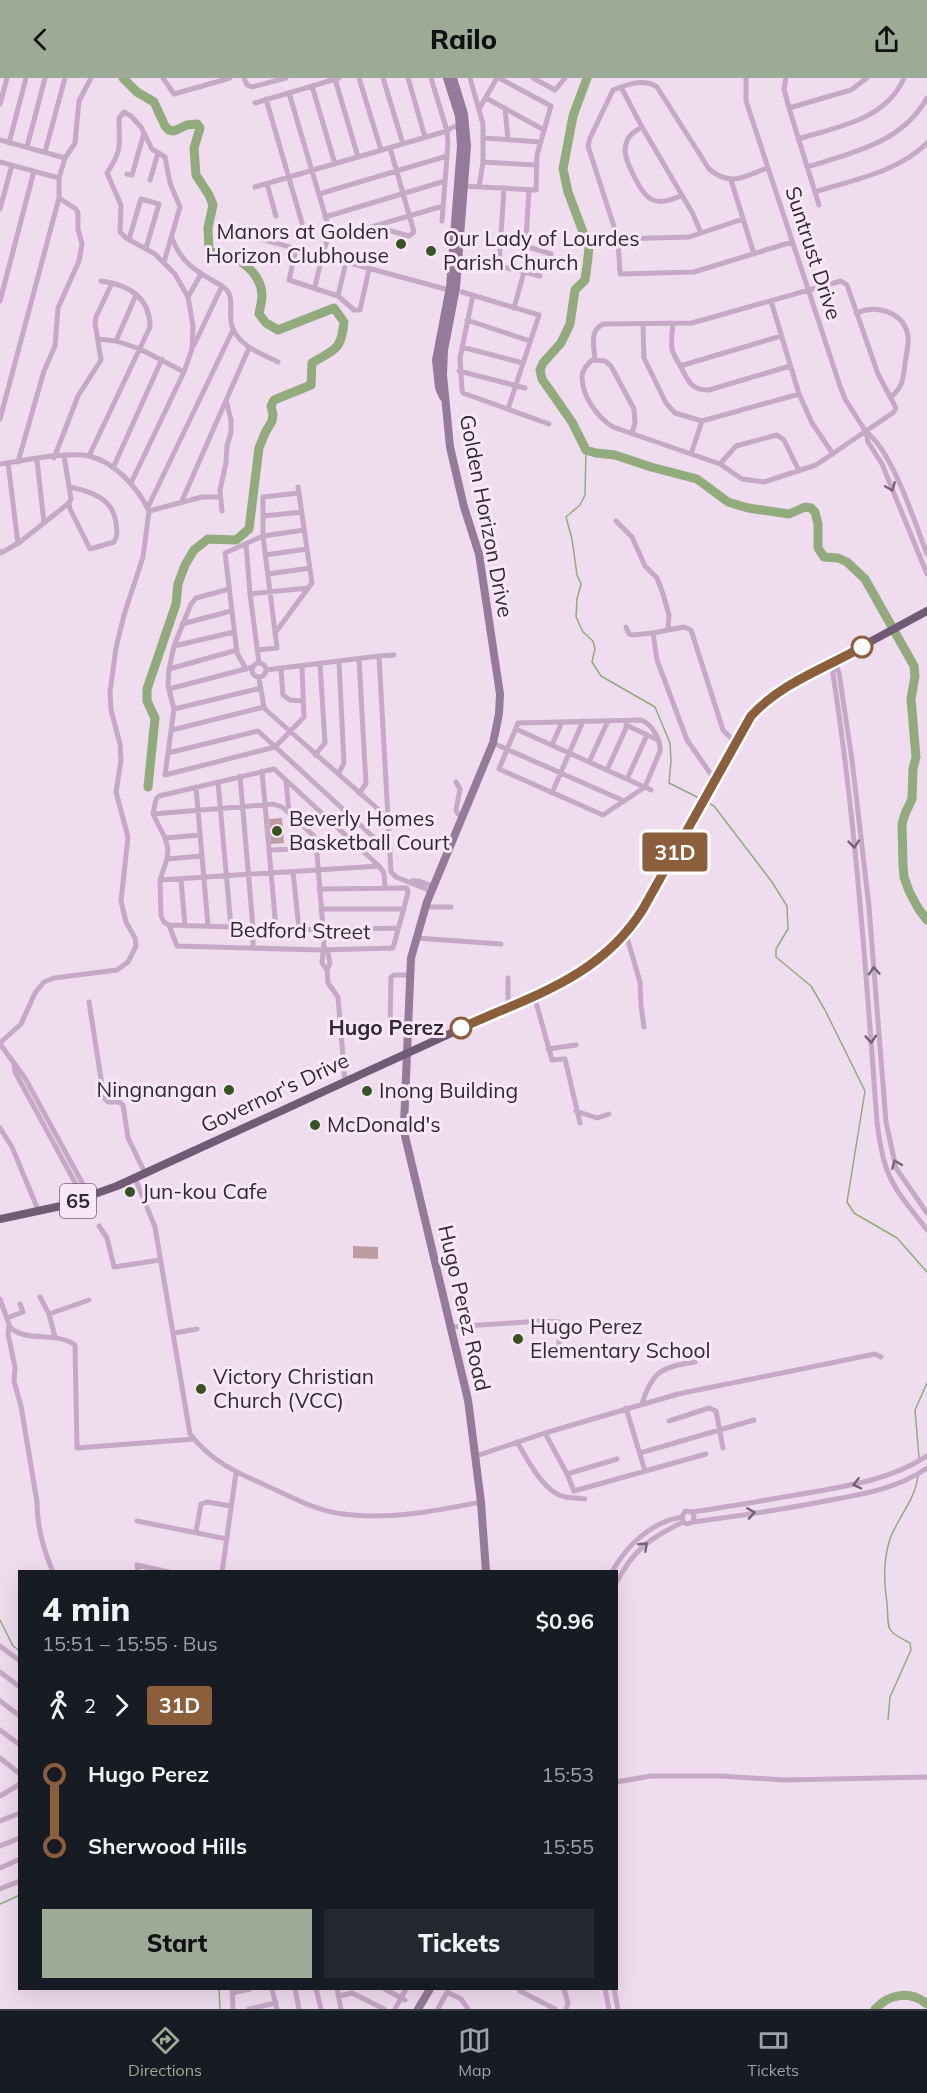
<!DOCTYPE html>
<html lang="en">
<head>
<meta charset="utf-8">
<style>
	:root { --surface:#171b24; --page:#242831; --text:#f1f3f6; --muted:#9ea1a6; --line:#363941; --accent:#9dab96 }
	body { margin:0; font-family:Mulish,sans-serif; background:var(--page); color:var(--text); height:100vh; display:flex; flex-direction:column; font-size:22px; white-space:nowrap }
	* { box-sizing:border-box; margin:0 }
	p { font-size:20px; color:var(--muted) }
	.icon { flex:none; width:33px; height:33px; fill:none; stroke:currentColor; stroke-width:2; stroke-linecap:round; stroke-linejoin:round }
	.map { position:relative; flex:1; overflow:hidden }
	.drawer { position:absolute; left:18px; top:1492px; width:600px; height:420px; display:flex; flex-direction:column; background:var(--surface); border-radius:0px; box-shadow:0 6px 24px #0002 }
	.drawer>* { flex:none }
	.badge { padding:0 12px; border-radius:4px; font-size:21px; line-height:39px }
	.map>.badge { position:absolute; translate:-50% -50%; box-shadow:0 0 0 3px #fff }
	.legs { display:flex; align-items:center; gap:9px; height:66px; padding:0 24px; font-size:20px }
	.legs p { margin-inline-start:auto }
	.overview { display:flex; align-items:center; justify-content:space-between; height:102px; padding:0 24px }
	h1 { font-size:33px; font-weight:800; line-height:45px }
	.cta { display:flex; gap:12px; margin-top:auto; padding:12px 24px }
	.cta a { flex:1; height:69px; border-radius:0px; background:var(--accent); color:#111; font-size:24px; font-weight:800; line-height:69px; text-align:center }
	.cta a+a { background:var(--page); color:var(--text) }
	ul { padding:0 24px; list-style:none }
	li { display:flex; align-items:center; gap:21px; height:72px; font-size:22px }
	li i { display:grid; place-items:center; width:9px; height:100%; margin:0 8px; background:currentColor }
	li i::after { content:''; width:15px; height:15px; margin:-8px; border:4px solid; border-radius:50%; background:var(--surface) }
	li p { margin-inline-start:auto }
	li:first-child i { background:linear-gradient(#0000 50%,currentColor 0) }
	li:last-child i { background:linear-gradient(currentColor 50%,#0000 0) }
	header { display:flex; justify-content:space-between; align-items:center; height:78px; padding:0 24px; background:var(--accent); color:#111; font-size:27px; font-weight:800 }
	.tab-bar { display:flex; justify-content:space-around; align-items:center; height:84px; border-top:2px solid var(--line); background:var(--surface); font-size:16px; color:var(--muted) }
	.tab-bar a { display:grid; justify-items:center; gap:3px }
	.tab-bar .selected { color:var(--accent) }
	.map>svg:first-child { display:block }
	.green { fill:#be9da2 }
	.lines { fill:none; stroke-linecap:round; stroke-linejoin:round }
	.stream { stroke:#91ab7d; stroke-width:1.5 }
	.river { stroke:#91ab7d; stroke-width:9 }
	.street { stroke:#c6a8c7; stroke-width:5 }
	.secondary { stroke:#967a9a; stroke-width:8 }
	.primary { stroke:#715a75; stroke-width:8 }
	.oneway { stroke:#756276 }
	.line-1-casing { stroke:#fff; stroke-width:14 }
	.line-1 { stroke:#8b5e3c; stroke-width:9 }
	.poi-dot { fill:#365321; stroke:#f8e8f7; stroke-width:2 }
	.stop-1-dot { fill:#fff; stroke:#8b5e3c; stroke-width:3 }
	.labels { text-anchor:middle; stroke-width:6; stroke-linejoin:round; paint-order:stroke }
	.shield { fill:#f8e8f7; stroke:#6d626e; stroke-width:1.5 }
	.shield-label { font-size:20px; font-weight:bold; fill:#322834 }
	.poi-label { font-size:21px; fill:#322834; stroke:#f8e8f7; text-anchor:start }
	.street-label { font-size:21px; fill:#322834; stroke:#f8e8f7 }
	.stop-label { font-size:21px; font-weight:bold; fill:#322834; stroke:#f8e8f7; text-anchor:end }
</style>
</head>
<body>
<header><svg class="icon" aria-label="back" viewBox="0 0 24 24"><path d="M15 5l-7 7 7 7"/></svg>Railo<svg class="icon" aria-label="share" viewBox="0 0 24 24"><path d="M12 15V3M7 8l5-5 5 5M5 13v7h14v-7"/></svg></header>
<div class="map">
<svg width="927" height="1931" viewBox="0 0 927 1931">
	<rect width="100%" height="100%" fill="#f0dcef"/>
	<path class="green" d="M282,740L284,765L271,766L269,741Z
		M353,1168L378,1169V1181L353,1180Z"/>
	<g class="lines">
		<path class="stream" d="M586,372L585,417L580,427L566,439L572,461L577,497L581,506L577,521L576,539L583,554L593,563L595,571L592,584L601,598L655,629L670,665L671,683L669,705L701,721
			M705,723L714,728L772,804L787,828L788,851L776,871V879L811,908L825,932L865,1013L847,1124L854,1135L897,1160L927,1194
			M919,1380L915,1332L927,1305
			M0,1542L13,1568L20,1573
			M888,1642L890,1619L911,1572L910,1565C884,1552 889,1552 887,1525C884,1503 883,1483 890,1461C898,1439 916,1421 918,1397
			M0,1826L20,1817
			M219,1911L220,1931"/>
		<path class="river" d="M123,0L137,14L154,24L165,48L169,52L174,53L187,47L197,46L200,50L194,70L196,97L209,117L213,127L208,150L209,172C216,176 223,176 231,179C246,184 262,200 262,217C262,223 260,230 259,236L266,245L278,252L334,230L344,244C341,274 334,271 312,285L311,307L274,322L271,328L273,336L272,343L265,355L259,370L249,451L236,462L208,461L194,472L185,487L178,506L176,526L147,611V623L155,640L148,709
			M587,0L573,38L563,91L568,114L589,170L587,188L585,202L575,212L570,246L561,265L543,285L540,292L542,301L572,344L586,372L596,375L615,377L651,389L697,401L728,424L748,430L789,436L805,429L811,430L815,434L818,446V470L824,479L838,480L847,484L865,501L914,588L915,598L911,621L916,679L913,691L912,721L905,736L902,746L903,787L904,799L909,813L918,830L927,842
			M875,1931C889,1916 910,1912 927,1926"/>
		<path class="street" d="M163,0L174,16L230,0
			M244,0L247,7L252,9L286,0
			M359,0L381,72
			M383,0L403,66
			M408,0L425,59
			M431,0L447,53L448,65L442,143
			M470,0L483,46V84L479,109
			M533,0L555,12L565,0
			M746,0V23L840,308L845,321L866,354L868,364L882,386L927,496
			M786,0L784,11L789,30L819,127
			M335,1L358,79
			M312,8L335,86
			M621,9L642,49L693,136L701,155
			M289,15L330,154L344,157L443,128
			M486,20L544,52
			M266,21L302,145
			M255,25L339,0
			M0,26L7,0
			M505,30L508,62
			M789,30L851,12L867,0
			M479,31L497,0
			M642,49C635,53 628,57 626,66C623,76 628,85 632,94C644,120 653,132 682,117
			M483,60L541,64
			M798,61C837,49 886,42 904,0
			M0,62L65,80
			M9,65L26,0
			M27,69L45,0
			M45,74L65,0
			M0,84L59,100V120L76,131L78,135V151L82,166L79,183L58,230L55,268L44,293L18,384
			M483,84L536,87
			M807,89C852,75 902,65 927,20
			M767,90C743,99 731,109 709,91L657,9C644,0 628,6 613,12L590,60L588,68L618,161L620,196L694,194L792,164
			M127,96L132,97L144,55
			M59,100L65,80L75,65L79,23L91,0
			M150,102L158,75
			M731,102L754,176
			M267,106L276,138
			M461,108L536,112L537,77L551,28L499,0
			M255,109L447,53L453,49L463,48
			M504,110L499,188L540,198
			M815,114C853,102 898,94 927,65
			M319,116L447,78
			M0,131L12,87
			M325,139L445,103
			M382,146L384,151L409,158L414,154L390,70
			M253,159L449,212
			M172,160C182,187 198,194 222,208L194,267
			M129,161L141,121L159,126L146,170
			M618,161L689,159L743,141
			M525,168L551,176
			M296,171L289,202L338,218L354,232H360L369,191
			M222,208C238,218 226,236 233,251C241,269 262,276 278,284
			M315,209L322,178L330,154
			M462,214L539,237L508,331
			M136,217L116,263L140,271L184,294
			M473,217L460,280L462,312L463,315L549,346
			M338,218L346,184
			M188,219L201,196
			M0,223L34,93
			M771,223L799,316L812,345L833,376
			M514,230L524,194L529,112
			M856,235C877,226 904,234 908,258C909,267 906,278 905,286C903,301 903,309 891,319
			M467,242L530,263
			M643,246L644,280L666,325L675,335L702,343
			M673,246C672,254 671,263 672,271C674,278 678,284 681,289C687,302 692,313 709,312L790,288
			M98,261L116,263
			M462,269L523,285
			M595,281C594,269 589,253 603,246L692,245L841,203L847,207L878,296L896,330L894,334L816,387L764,404L742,401L720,386L613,349C597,339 582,318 582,299C582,292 587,287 592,282L605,283L611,288L634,331L635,345L632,355
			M680,288L781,258
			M459,293L525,310
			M0,341L59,120
			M866,354C892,372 915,445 927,476
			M691,376L702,343L799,316
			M64,378L71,421L69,425
			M89,378L150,249C150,220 129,207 101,203
			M54,380L78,318L101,282L95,245L96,239L112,205
			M37,382L44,445
			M8,385L18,466
			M0,386C23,383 67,373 89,378C115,384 138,410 149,433L143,479L124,537L116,570L110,614L111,632L120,666L121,682L116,714L128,759L121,823L126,844L135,860L136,868L128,884L117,892L54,900L44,904L35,915L21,946L0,965
			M720,386L736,368L777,357L784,362L799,393
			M113,390L162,281
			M131,405L184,294L192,271L193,248L188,219L175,196L155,176L126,160L120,154L121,127L107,95C123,71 119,67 119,40L124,34L131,38L141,49L152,71L165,79L170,105L180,129L164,184
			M181,425L249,270
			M148,429L233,252
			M149,433L202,419H220
			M222,433L220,412L226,385L227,368L231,354V342L226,322
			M263,438L302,434
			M616,443L632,459L645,488L657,500L663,516L669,537L668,552
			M246,466L250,516L259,585
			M0,473L1,475L20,464L69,425L70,431L90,471L114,464C118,457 117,453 116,445C113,420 90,413 69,409
			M265,477L307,471
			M268,496L310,490
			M229,511L196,520L191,526L174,568L169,591L168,608L174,631L165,697L275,669L304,639L302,589
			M250,516L308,510
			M182,546L231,533
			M626,549L629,556L632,557L653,555
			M275,555L312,505L298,409
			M174,568L234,554
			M257,572L277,570L263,458L304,452
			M379,578L394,577
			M834,583L833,596C856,745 866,895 877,1044C879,1060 881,1076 887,1092C895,1114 913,1133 927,1152
			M252 592a7 7 0 1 1 14 0a7 7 0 1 1-14 0Z
			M835,585L839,595L852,682L869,829L886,1044L896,1090L927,1135
			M169,591L237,572
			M246,591L237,575L225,475L263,458V419L299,415
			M281,591L283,617L290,622L303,623
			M266,592L379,578L391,794L396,799L431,813
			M259,600L264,629L266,632L387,739
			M169,611L253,589
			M174,631L261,610
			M641,642C652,646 661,662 660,673L645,709L603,737L499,691L518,645Z
			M626,647L658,662
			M516,651L651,712
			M172,652L264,629
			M493,665L624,723
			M552,667L562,644
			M168,675L258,653L382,767L389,766
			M315,677L325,665L320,586
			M589,684L608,643
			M607,692L627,648
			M262,693L276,850
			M338,696L344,685L339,584
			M240,698L253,850V870
			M627,701L647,657
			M286,702L289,735
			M715,702L687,662L657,582L653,555L684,549L691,552L723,652L735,664
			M218,704L231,849
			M456,704L460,711L456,732L458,736L462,737
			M196,709L208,848
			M359,715L366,706L359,581
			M552,715L583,643
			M153,736L165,760L168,771L167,781L160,802L161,838L164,844L169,847L177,868L322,872L393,870L408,815L407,810L319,811
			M153,736L273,726L282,729L314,758L316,763L324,863L322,885L327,892
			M153,736L156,721L159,718L274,691L379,788L384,795L385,810
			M165,760L200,757
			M269,772L358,769
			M167,781L202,778
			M293,794L299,851
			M181,801L185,848
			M160,802L379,788
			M412,803H419L433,808
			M425,829H451
			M321,831H404
			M169,847L323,852L398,850
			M626,856L640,904L641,928L644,949
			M416,860L501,866
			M327,871L330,885L327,892L328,905L338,919L345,1003
			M508,900V928
			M534,917L552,982L565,981L580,1045
			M89,924L104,1020L108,1024H119L123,1027L128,1060L145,1095
			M407,949L390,946L391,899L394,897H410
			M0,966L25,1000L90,1119
			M548,971L576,967
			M14,987L15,994L84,1121
			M576,1033L597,1040L609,1036
			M0,1050L12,1069L39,1134
			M135,1100L155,1149L190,1356C211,1383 235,1394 265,1407C290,1418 316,1433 343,1436C390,1442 435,1433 481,1424
			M99,1148L107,1160L114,1189L160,1182
			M40,1219L49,1236
			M0,1221L10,1249C25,1265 56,1253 75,1267L77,1370L194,1361
			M7,1240L23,1234L20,1226
			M9,1248L8,1256L15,1289L14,1303L21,1328L37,1424C37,1449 43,1471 53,1494
			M451,1249L541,1243L559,1244L561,1247L557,1280
			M174,1255L197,1251
			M55,1259L49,1236L89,1222
			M642,1326C652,1293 662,1289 695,1284
			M626,1330L645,1393
			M669,1343L709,1330L716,1333L723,1370
			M545,1355L567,1396L574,1413L706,1376
			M517,1364C527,1381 544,1415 565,1419C571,1420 578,1420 585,1421
			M640,1375L754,1342
			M476,1378L545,1355L678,1316L875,1276L881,1279
			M567,1396L617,1381
			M692,1434L694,1438L693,1444L687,1446L683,1444L682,1439L685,1433L692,1434C727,1429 761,1423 796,1417C841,1409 889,1403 927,1378
			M137,1443L227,1461
			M693,1444C739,1438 785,1431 831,1422C864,1416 899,1410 927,1390
			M196,1454L201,1426L207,1424L231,1428
			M138,1494L137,1487L169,1494
			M222,1494L236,1395
			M612,1494C626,1468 651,1444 682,1439
			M616,1505C634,1471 650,1460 683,1444
			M0,1568L20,1583
			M0,1594L20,1609
			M0,1623L20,1638
			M0,1652L20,1667
			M0,1680L20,1696
			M616,1704L651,1698H720L785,1702L927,1699
			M0,1718L20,1706
			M0,1743L20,1735
			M0,1768L20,1760
			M0,1790L20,1781
			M0,1811L20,1803
			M232,1911L233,1931
			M272,1911L277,1931
			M295,1911L299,1931
			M316,1911L321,1931
			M337,1911L341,1931
			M385,1911L405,1922
			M564,1911L568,1925L566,1931
			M605,1911L609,1931
			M614,1911L618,1931
			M520,1913L555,1931
			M232,1915L250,1911
			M339,1918L352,1915L384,1931
			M249,1931L276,1925
			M395,1931L406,1911
			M438,1931L447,1914L461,1921L468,1931"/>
		<path class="secondary" d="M453,0L464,36L467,68L456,210L444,272L443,297L450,369L464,429L479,476L500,616L499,636L493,665L427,824L411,880L404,1047L405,1058L468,1322L481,1424L486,1494
			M443,319L439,310L436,282L450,209L461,68L459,38L447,0
			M418,1931L430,1911"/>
		<path class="primary" d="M0,1141L61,1128L117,1108L565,903C595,888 619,867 638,839L743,650C757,629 773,617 794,605L927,533"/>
	</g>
	<defs><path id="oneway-chevron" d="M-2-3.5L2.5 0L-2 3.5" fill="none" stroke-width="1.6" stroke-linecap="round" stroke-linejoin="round" transform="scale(1.5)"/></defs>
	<g class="oneway">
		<use href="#oneway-chevron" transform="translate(891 409) rotate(68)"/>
		<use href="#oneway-chevron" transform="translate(854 766) rotate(84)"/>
		<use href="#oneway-chevron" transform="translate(874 893) rotate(-94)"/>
		<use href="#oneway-chevron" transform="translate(871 961) rotate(86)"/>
		<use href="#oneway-chevron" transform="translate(896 1086) rotate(-111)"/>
		<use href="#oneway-chevron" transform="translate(857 1406) rotate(166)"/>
		<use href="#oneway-chevron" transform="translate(751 1435) rotate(-9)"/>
		<use href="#oneway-chevron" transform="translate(644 1468) rotate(-43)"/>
	</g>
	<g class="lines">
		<g class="line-1-casing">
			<path id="line-1" d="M461,950C531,918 600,900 643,831L751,638C781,605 824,591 862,569"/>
		</g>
		<use href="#line-1" class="line-1"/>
	</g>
	<g class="poi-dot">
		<circle cx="401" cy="166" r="6"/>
		<circle cx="431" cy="173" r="6"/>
		<circle cx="277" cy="753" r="6"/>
		<circle cx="229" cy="1012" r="6"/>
		<circle cx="367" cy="1013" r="6"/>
		<circle cx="315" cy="1047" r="6"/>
		<circle cx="130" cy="1114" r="6"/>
		<circle cx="518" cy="1261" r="6"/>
		<circle cx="201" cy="1311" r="6"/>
	</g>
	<g class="stop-1-dot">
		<circle cx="862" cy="569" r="10"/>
		<circle cx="461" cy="950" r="10"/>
	</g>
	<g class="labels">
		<rect class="shield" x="60" y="1106" width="36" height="34" rx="4.5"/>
		<g class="shield-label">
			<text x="78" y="1130">65</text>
		</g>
		<g class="poi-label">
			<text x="389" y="161" text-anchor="end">Manors at Golden<tspan x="389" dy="24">Horizon Clubhouse</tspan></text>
			<text x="443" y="168">Our Lady of Lourdes<tspan x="443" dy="24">Parish Church</tspan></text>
			<text x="289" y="748">Beverly Homes<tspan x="289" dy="24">Basketball Court</tspan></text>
			<text x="217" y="1019" text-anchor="end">Ningnangan</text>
			<text x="379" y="1020">Inong Building</text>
			<text x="327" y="1054">McDonald's</text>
			<text x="142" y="1121">Jun-kou Cafe</text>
			<text x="530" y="1256">Hugo Perez<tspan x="530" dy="24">Elementary School</tspan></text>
			<text x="213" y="1306">Victory Christian<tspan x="213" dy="24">Church (VCC)</tspan></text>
		</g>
		<g class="street-label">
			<text transform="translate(813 175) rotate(72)" y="7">Suntrust Drive</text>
			<text transform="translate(486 438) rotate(79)" y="7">Golden Horizon Drive</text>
			<text transform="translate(300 853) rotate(1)" y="7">Bedford Street</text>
			<text transform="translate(275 1015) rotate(-25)" y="7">Governor's Drive</text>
			<text transform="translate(464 1230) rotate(77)" y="7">Hugo Perez Road</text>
		</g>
		<g class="stop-label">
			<text x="444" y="957">Hugo Perez</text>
		</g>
	</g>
</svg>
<b class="badge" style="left:675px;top:774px;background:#8b5e3c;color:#fff">31D</b>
<section class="drawer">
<div class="overview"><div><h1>4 min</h1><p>15:51 – 15:55 · Bus</p></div><b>$0.96</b></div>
<div class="legs"><svg class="icon" aria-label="walk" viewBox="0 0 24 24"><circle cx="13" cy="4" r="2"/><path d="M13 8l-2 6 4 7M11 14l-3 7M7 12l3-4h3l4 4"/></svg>2<svg class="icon" aria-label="forward" viewBox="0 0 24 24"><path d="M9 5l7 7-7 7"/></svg><b class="badge" style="background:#8b5e3c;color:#fff">31D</b></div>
<ul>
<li><i style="color:#8b5e3c"></i><b>Hugo Perez</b><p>15:53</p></li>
<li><i style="color:#8b5e3c"></i><b>Sherwood Hills</b><p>15:55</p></li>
</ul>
<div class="cta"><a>Start</a><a>Tickets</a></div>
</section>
</div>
<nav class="tab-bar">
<a class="selected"><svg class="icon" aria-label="directions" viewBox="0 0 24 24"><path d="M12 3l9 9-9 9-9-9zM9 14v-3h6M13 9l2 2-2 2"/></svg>Directions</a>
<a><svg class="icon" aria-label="map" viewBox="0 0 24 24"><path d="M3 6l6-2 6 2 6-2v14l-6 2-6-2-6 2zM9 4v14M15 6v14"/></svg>Map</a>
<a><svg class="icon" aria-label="tickets" viewBox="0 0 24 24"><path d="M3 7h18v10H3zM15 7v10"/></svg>Tickets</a>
</nav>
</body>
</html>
